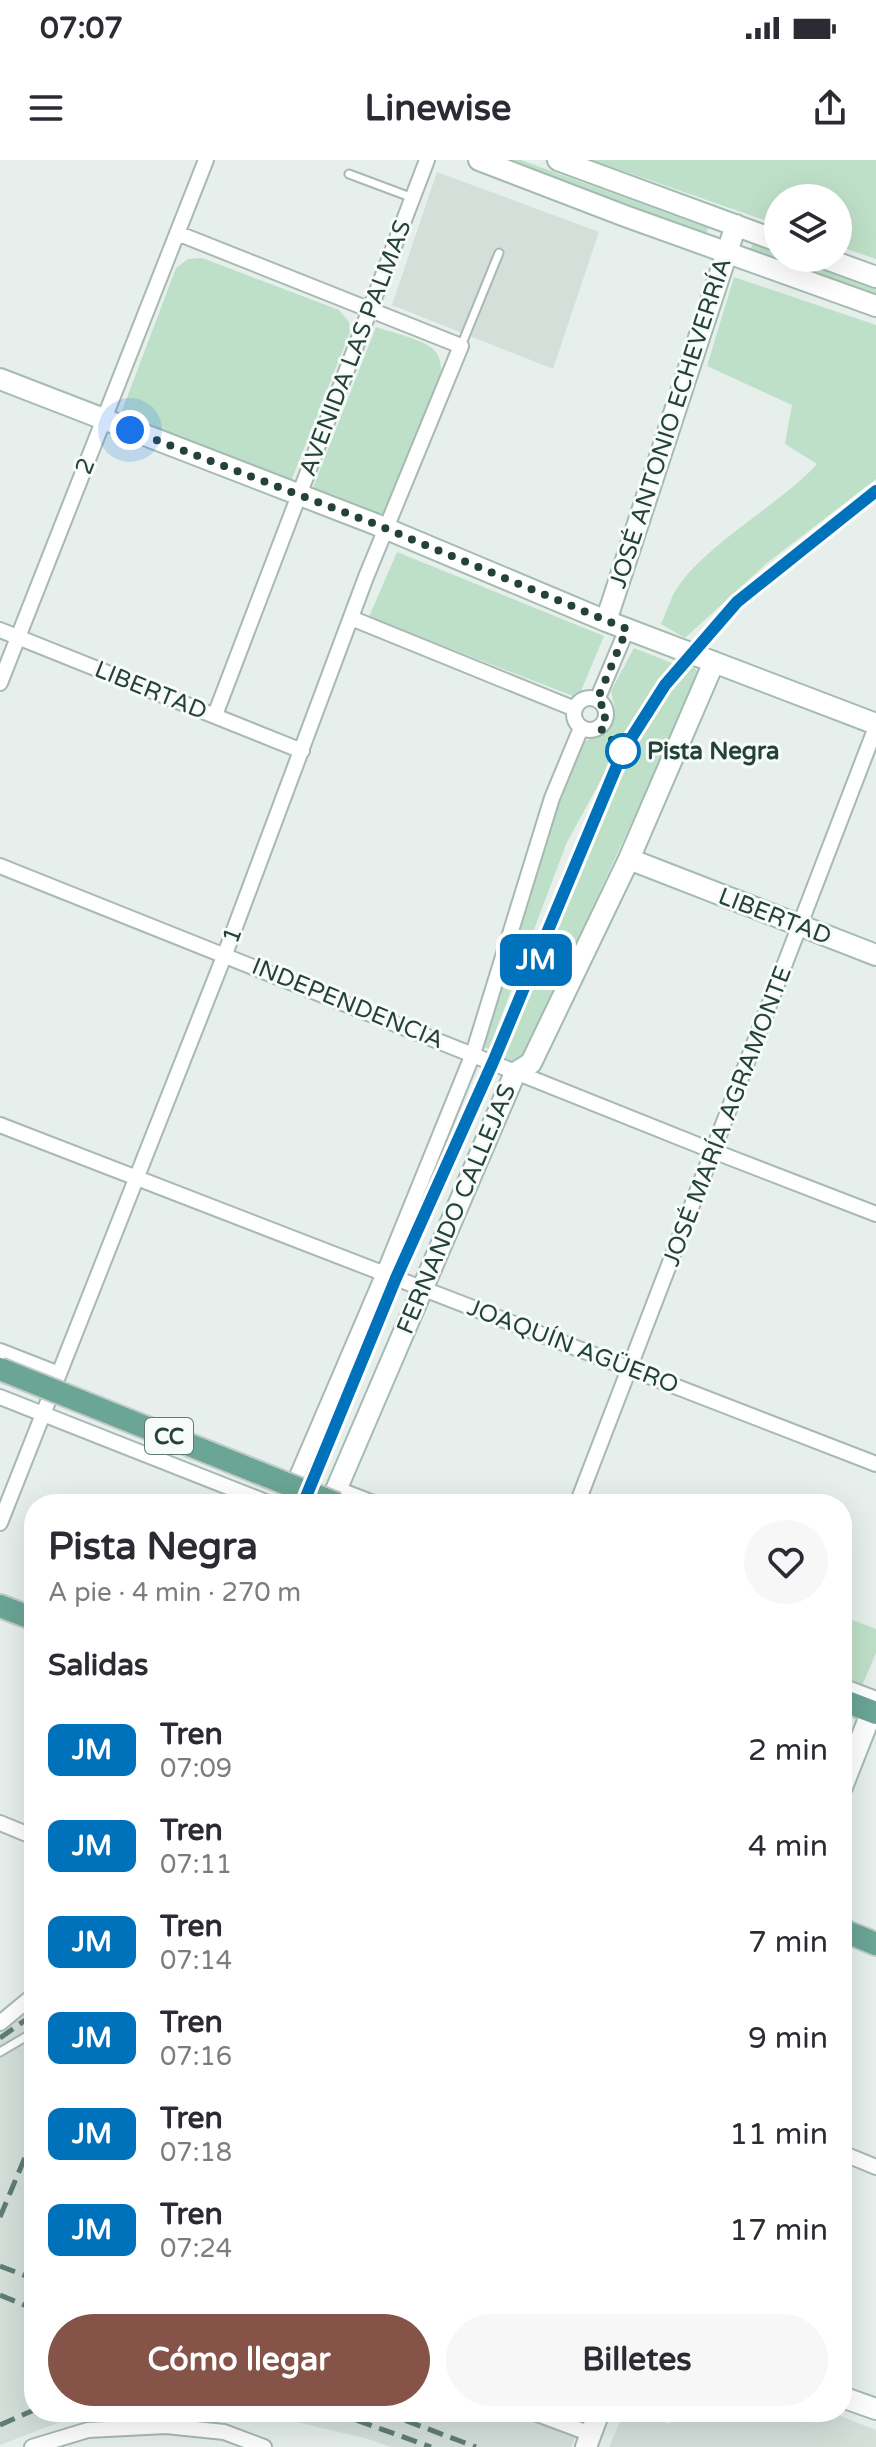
<!DOCTYPE html>
<html lang="es">
<head>
<meta charset="utf-8">
<style>
	:root { --surface:#fff; --page:#f7f7f7; --text:#2b2b33; --muted:#7c7c81; --accent:#855347 }
	body { margin:0; font-family:"Varela Round",sans-serif; background:var(--page); color:var(--text); height:100vh; display:flex; flex-direction:column; font-size:30px; white-space:nowrap }
	* { box-sizing:border-box; margin:0 }
	p { font-size:26px; color:var(--muted) }
	.icon { flex:none; width:44px; height:44px; fill:none; stroke:currentColor; stroke-width:2; stroke-linecap:round; stroke-linejoin:round }
	.map { position:relative; flex:1; overflow:hidden }
	.side { position:absolute; left:24px; top:1334px; width:828px; height:928px; display:flex; flex-direction:column; background:var(--surface); border-radius:32px; box-shadow:0 8px 32px #0002 }
	.side>* { flex:none }
	.badge { padding:0 16px; border-radius:12px; font-size:28px; line-height:52px }
	.fabs { position:absolute; left:764px; top:24px; display:grid; gap:16px }
	.fabs a { display:grid; place-items:center; width:88px; height:88px; border-radius:50%; background:var(--surface); box-shadow:0 8px 32px #0002; font-size:40px }
	.you { position:absolute; width:40px; height:40px; margin:-20px; border:6px solid #fff; border-radius:50%; background:#1a73e8; box-shadow:0 0 0 12px #1a73e833 }
	.map>.badge { position:absolute; translate:-50% -50%; box-shadow:0 0 0 4px #fff }
	h2 { padding:0 24px; font-size:30px; line-height:72px }
	.round { display:grid; place-items:center; flex:none; width:84px; height:84px; border-radius:42px; background:var(--page) }
	.overview { display:flex; align-items:center; justify-content:space-between; height:136px; padding:0 24px }
	h1 { font-size:38px; font-weight:700; line-height:60px }
	.cta { display:flex; gap:16px; margin-top:auto; padding:16px 24px }
	.cta a { flex:1; height:92px; border-radius:48px; background:var(--accent); color:#fff; font-size:32px; font-weight:700; line-height:92px; text-align:center }
	.cta a+a { background:var(--page); color:var(--text) }
	ul { padding:0; list-style:none }
	li { display:flex; align-items:center; gap:24px; height:96px; padding:0 24px }
	li div { flex:1 }
	li b { display:block; font-size:30px }
	li em { font-style:normal }
	li .badge { min-width:88px; font-weight:700; text-align:center }
	.status { display:flex; justify-content:space-between; align-items:center; height:56px; padding:0 40px; background:var(--surface); direction:ltr }
	.status svg { height:22px; fill:currentColor }
	header { display:flex; justify-content:space-between; align-items:center; height:104px; padding:0 24px; background:var(--surface); font-size:36px; font-weight:700 }
	.map>svg:first-child { display:block }
	.built { fill:#d4dfda }
	.green { fill:#bfe0c8 }
	.lines { fill:none; stroke-linecap:round; stroke-linejoin:round }
	.lane-casing { stroke:#a8b8b2; stroke-width:11 }
	.street-casing { stroke:#a8b8b2; stroke-width:18 }
	.secondary-casing { stroke:#a4bbb3; stroke-width:24 }
	.primary-casing { stroke:#c2cac8; stroke-width:26 }
	.lane { stroke:#fff; stroke-width:7 }
	.street { stroke:#fff; stroke-width:14 }
	.secondary { stroke:#fff; stroke-width:20 }
	.primary { stroke:#6aa596; stroke-width:22 }
	.rail { stroke:#5f7d75; stroke-width:5; stroke-dasharray:16 8; stroke-linecap:butt }
	.primary-bridge-casing { stroke:#c2cac8; stroke-width:26; stroke-linecap:butt }
	.primary-bridge { stroke:#6aa596; stroke-width:22 }
	.line-casing { stroke:#fff; stroke-width:18 }
	.line { stroke:#0072bc; stroke-width:12 }
	.walk { stroke:#24423a; stroke-width:8; stroke-dasharray:0 14.4 }
	.stop-dot { fill:#fff; stroke:#0072bc; stroke-width:4 }
	.labels { text-anchor:middle; stroke-width:6; stroke-linejoin:round; paint-order:stroke }
	.shield { fill:#f7fbf9; stroke:#637a73; stroke-width:2 }
	.shield-label { font-size:22px; font-weight:bold; fill:#24423a }
	.street-label { font-size:24px; fill:#24423a; stroke:#f7fbf9 }
	.stop-label { font-size:24px; font-weight:bold; fill:#24423a; stroke:#f7fbf9; text-anchor:start }
</style>
</head>
<body>
<div class="status"><b>07:07</b><svg viewBox="0 0 49 12"><path d="M0 12V9h3v3zM5 12V6h3v6zM10 12V3h3v9zM15 12V0h3v12zM26 1h20v11H26zM47 4h2v5h-2z"/></svg></div>
<header><svg class="icon" aria-label="menu" viewBox="0 0 24 24"><path d="M4 6h16M4 12h16M4 18h16"/></svg>Linewise<svg class="icon" aria-label="share" viewBox="0 0 24 24"><path d="M12 15V3M7 8l5-5 5 5M5 13v7h14v-7"/></svg></header>
<div class="map">
<svg width="876" height="2287" viewBox="0 0 876 2287">
	<rect width="100%" height="100%" fill="#e6efeb"/>
	<path class="built" d="M437,12L599,72L553,209L392,145Z
		M34,1848V2252H110L60,2262L0,2285V1870Z
		M253,2252H508L575,2278L571,2287H391L365,2278Z
		M624,2252H640L670,2264L674,2252H830L876,2270V2287H609Z"/>
	<path class="green" d="M501,0H521L708,68L706,76Z
		M592,0H876V99L838,86V38H778V65Z
		M753,84L778,93V98H793L876,127V136L750,91Z
		M202,98L339,150L349,162L350,172L290,324L120,256L176,108L188,99Z
		M734,117L876,165V319L767,403L685,478L661,464C665,455 669,444 673,435C699,387 779,346 817,304L785,284L792,245L707,206Z
		M376,167C390,172 426,180 435,191C441,198 441,208 442,216L382,358L312,330Z
		M397,392L604,476L578,538L369,457Z
		M634,488L677,505L613,598L567,682L489,889L483,887L552,655L585,581L606,572L615,549L611,531Z
		M691,503L700,515L523,897L517,901L505,899L501,892C554,764 599,608 691,503Z
		M842,1456L876,1469V1493L861,1528L842,1521Z"/>
	<g class="lines">
		<g class="lane-casing">
			<path id="lane" d="M349,14L413,38
				M461,186L499,93
				M0,1892L34,1872"/>
		</g>
		<g class="street-casing">
			<path id="street" d="M351,458L575,549
				M0,470L302,591
				M0,523L206,0
				M574 554a16 16 0 1 1 32 0a16 16 0 1 1-32 0Z
				M597,540L627,469
				M215,555L427,0
				M0,706L713,991L876,1054
				M0,965L876,1304
				M0,1191L59,1214
				M0,1237L271,1344
				M337,1329L376,1344
				M285,1344L384,1113L473,894L552,638L581,568
				M577,1344L876,567
				M0,1363L225,794L366,417L461,186L177,73
				M842,1526L876,1539
				M0,1663L34,1677
				M0,1863L34,1835
				M842,1993L876,2007
				M532,2252L591,2274
				M32,2287L88,2270L166,2266L224,2272L264,2287"/>
		</g>
		<g class="secondary-casing">
			<path id="secondary" d="M479,0L625,56L876,146
				M558,0L778,81
				M824,98L876,117
				M0,219L375,364L606,461L876,564
				M606,461L736,65
				M629,699L876,795
				M330,1344L515,913L531,903L629,699L714,502
				M842,1627L872,1551
				M842,2237L876,2249
				M586,2287L599,2252"/>
		</g>
		<g class="primary-casing">
			<path id="primary" d="M0,1446L34,1459
				M842,1540L876,1553
				M842,1770L876,1784"/>
		</g>
		<use href="#lane" class="lane"/>
		<use href="#street" class="street"/>
		<use href="#secondary" class="secondary"/>
		<use href="#primary" class="primary"/>
		<path class="rail" d="M303,1344L396,1118L493,902L623,591L665,525L737,442L876,331
			M0,1878L34,1854
			M0,2057L34,1976
			M0,2106L34,2119
			M0,2135L34,2149
			M334,2252L431,2287
			M383,2252L476,2287
			M0,2265L34,2250"/>
		<g class="primary-bridge-casing">
			<path id="primary-bridge" d="M0,1209L337,1344"/>
		</g>
		<use href="#primary-bridge" class="primary-bridge"/>
	</g>
	<g class="lines">
		<g class="line-casing">
			<path id="line" d="M303,1344L396,1118L493,902L623,591L665,525L737,442L876,331"/>
		</g>
		<use href="#line" class="line"/>
		<path class="walk" d="M130,270L375,364L627,469L597,540L606,550L604,563L600,568L623,591"/>
	</g>
	<circle class="stop-dot" cx="623" cy="591" r="16"/>
	<g class="labels">
		<rect class="shield" x="145" y="1258" width="48" height="36" rx="6"/>
		<g class="shield-label">
			<text x="169" y="1284">CC</text>
		</g>
		<g class="street-label">
			<text transform="translate(355 188) rotate(-69)" y="8">AVENIDA LAS PALMAS</text>
			<text transform="translate(670 263) rotate(-72)" y="8">JOSÉ ANTONIO ECHEVERRÍA</text>
			<text transform="translate(85 306) rotate(-69)" y="8">2</text>
			<text transform="translate(151 530) rotate(22)" y="8">LIBERTAD</text>
			<text transform="translate(775 756) rotate(21)" y="8">LIBERTAD</text>
			<text transform="translate(232 775) rotate(-69)" y="8">1</text>
			<text transform="translate(348 843) rotate(22)" y="8">INDEPENDENCIA</text>
			<text transform="translate(727 956) rotate(-69)" y="8">JOSÉ MARÍA AGRAMONTE</text>
			<text transform="translate(456 1049) rotate(-67)" y="8">FERNANDO CALLEJAS</text>
			<text transform="translate(573 1186) rotate(21)" y="8">JOAQUÍN AGÜERO</text>
		</g>
		<g class="stop-label">
			<text x="647" y="599">Pista Negra</text>
		</g>
	</g>
</svg>
<div class="fabs">
<a><svg class="icon" aria-label="layers" viewBox="0 0 24 24"><path d="M12 4l9 5-9 5-9-5zM3 14l9 5 9-5"/></svg></a>
</div>
<div class="you" style="left:130px;top:270px"></div>
<b class="badge" style="left:536px;top:800px;background:#0072bc;color:#fff">JM</b>
<section class="side">
<div class="overview"><div><h1>Pista Negra</h1><p>A pie · 4 min · 270 m</p></div><a class="round"><svg class="icon" aria-label="heart" viewBox="0 0 24 24"><path d="M12 20l-8-8c-3-5 5-10 8-4 3-6 11-1 8 4z"/></svg></a></div>
<h2>Salidas</h2>
<ul>
<li><span class="badge" style="background:#0072bc;color:#fff">JM</span><div><b>Tren</b><p>07:09</p></div><em>2 min</em></li>
<li><span class="badge" style="background:#0072bc;color:#fff">JM</span><div><b>Tren</b><p>07:11</p></div><em>4 min</em></li>
<li><span class="badge" style="background:#0072bc;color:#fff">JM</span><div><b>Tren</b><p>07:14</p></div><em>7 min</em></li>
<li><span class="badge" style="background:#0072bc;color:#fff">JM</span><div><b>Tren</b><p>07:16</p></div><em>9 min</em></li>
<li><span class="badge" style="background:#0072bc;color:#fff">JM</span><div><b>Tren</b><p>07:18</p></div><em>11 min</em></li>
<li><span class="badge" style="background:#0072bc;color:#fff">JM</span><div><b>Tren</b><p>07:24</p></div><em>17 min</em></li>
</ul>
<div class="cta"><a>Cómo llegar</a><a>Billetes</a></div>
</section>
</div>
</body>
</html>
